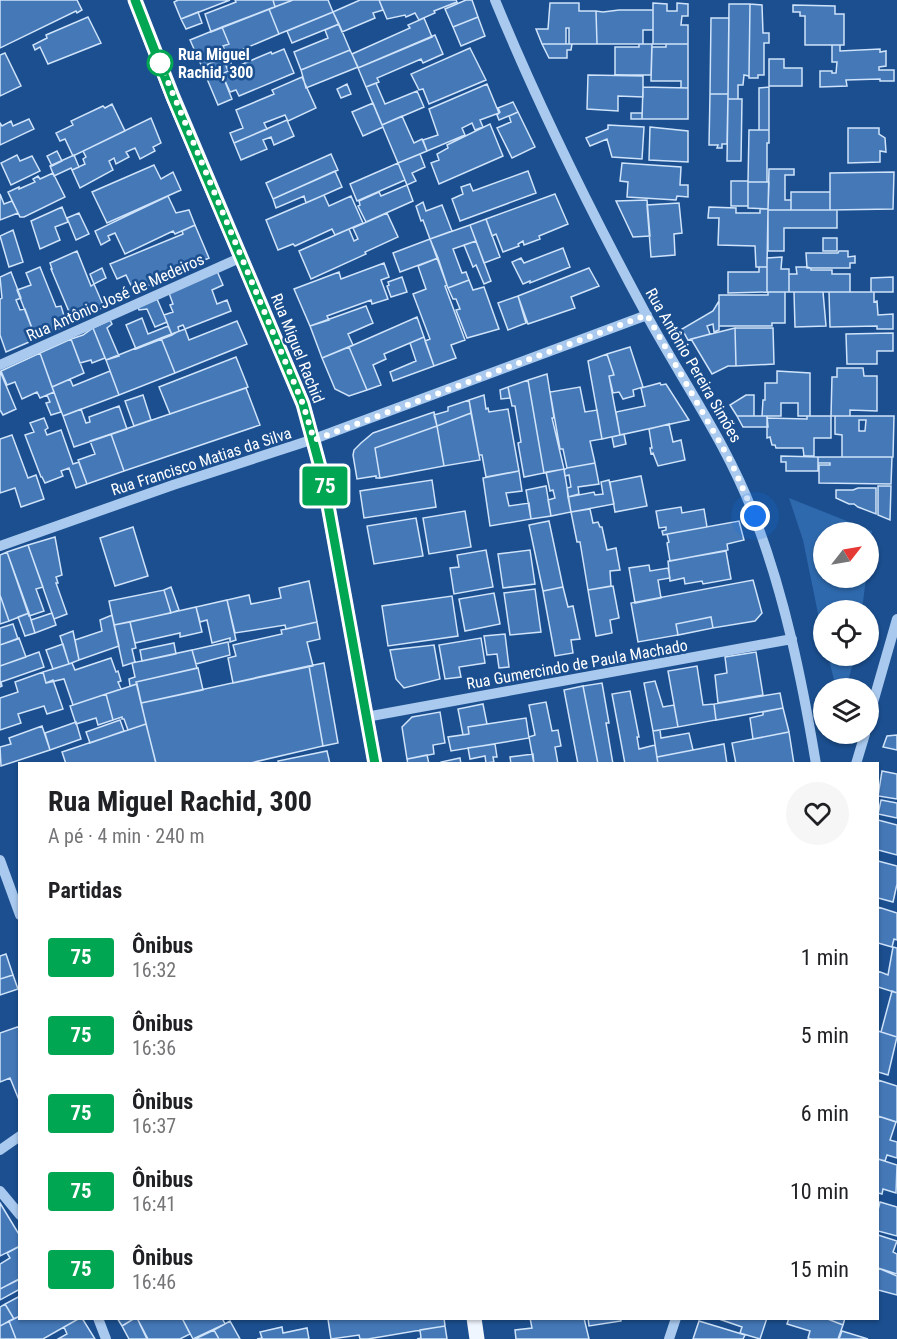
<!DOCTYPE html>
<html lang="pt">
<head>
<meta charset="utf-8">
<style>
	:root { --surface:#fff; --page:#f6f6f6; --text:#202124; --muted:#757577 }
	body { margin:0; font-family:"Roboto Condensed",sans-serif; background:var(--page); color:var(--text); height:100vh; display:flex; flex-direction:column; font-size:22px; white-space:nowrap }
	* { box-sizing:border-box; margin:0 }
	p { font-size:20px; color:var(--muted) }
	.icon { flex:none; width:33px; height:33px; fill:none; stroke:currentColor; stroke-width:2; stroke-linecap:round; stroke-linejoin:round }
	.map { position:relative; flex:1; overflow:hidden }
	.sheet { position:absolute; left:18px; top:762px; width:861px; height:558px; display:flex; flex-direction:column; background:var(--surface); border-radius:0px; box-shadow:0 2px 4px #0004 }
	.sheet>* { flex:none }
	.badge { padding:0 12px; border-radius:4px; font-size:21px; line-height:39px }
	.needle { width:39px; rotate:59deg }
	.fabs { position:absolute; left:813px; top:522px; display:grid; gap:12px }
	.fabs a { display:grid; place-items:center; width:66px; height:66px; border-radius:50%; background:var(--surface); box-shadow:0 2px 4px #0004; font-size:30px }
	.you { position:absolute; width:30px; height:30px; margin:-15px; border:4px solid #fff; border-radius:50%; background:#1a73e8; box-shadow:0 0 0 9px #1a73e833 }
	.map>.badge { position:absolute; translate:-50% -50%; box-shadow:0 0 0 3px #fff }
	h2 { padding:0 30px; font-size:22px; line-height:54px }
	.round { display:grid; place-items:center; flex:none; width:63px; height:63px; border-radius:32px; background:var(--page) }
	.headline { display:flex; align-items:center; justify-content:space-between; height:102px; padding:0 30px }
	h1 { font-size:28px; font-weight:700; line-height:45px }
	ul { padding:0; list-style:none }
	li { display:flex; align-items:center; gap:18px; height:78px; padding:0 30px }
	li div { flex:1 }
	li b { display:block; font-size:22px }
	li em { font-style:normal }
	li .badge { min-width:66px; font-weight:700; text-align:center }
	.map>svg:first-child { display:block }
	.green { fill:#2e69ad }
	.building { fill:#4478b7; stroke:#cfe3fa; stroke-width:1.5; fill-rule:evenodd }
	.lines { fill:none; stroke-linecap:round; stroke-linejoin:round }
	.minor { stroke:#a9c9ee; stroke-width:10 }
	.major { stroke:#f0f6ff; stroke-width:15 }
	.line-casing { stroke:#fff; stroke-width:14 }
	.line { stroke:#00a651; stroke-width:9 }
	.walk { stroke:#fff; stroke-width:6; stroke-dasharray:0 10.8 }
	.stop-dot { fill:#fff; stroke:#00a651; stroke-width:3 }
	.labels { text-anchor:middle; stroke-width:5; stroke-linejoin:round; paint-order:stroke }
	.stop-label { font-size:16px; font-weight:bold; fill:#fff; stroke:#1b4f8f; text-anchor:start }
	.street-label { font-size:16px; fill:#fff; stroke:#1b4f8f }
</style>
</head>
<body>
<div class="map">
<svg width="897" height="1339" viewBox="0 0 897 1339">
	<rect width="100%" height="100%" fill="#1b4f8f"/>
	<path class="green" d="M789,498L872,531L869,556L868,532H824V578H866L862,610H824L823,638L803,540Z
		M828,656H855L846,688H836Z"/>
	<path class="building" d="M0,0H77L82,10L77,13L76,11L0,48Z
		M178,0H230L181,19L174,2Z
		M235,0H273L275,7L211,32L205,14L236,2Z
		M273,0H293L275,7Z
		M293,0H328L333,12L279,34L269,9Z
		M360,0H379L383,10L373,13L375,18L342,32L333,12Z
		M379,0H456L457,2L434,11L435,13L419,20L415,13L406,17L405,15L387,19Z
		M466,0H472L478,17L453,27L445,9Z
		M550,3H579V11H596L597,44H569V28H566V44H542L536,29H548Z
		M653,3L667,4V11H677V3L688,4V16H682L681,25H688V44H653Z
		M729,4H750L749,76L744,75L743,85H738V99H728Z
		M750,4L762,5L763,33H769V43H764V75H758V78H749V76Z
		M793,5L835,6V14H844V45H805V16H800V12H793Z
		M269,9L279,34L227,56L223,46L229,44L222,27Z
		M619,10H653V30H643V44H597L596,11L603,12Z
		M198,12L202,23L186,29L181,19Z
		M333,12L339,24L292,43L287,31Z
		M88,17L101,43L48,64L40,47L35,50L33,45L47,38L46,35Z
		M478,17L485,36L461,46L453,27Z
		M424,18L432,37L358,68L352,54L410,28L408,25Z
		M711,18H729L728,94H710Z
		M339,24L350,50L301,70L294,52L328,38L325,30Z
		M222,27L229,44L223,46L227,56L202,67L190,40Z
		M435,35L443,54L423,63L421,59L377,78L379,82L366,87L358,68Z
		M542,44H572L571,50H567V58H549Z
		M639,44H652L651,75H615V47H639Z
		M666,44H688V88H681V81H651L652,47H666Z
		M832,45H840V51L880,49V52L886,51V66L879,67V70H894V81H880V79L846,80L847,86L820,87V71H832V73H836L837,62H832Z
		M470,48L486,80L429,104L423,89L419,90L411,74Z
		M284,49L294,73L239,96L236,90L230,92L222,74L228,71L223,58L232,54L234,59L230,61L233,68L271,52L272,54Z
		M350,50L358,67L306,88L301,70Z
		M5,53L21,86L0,96V55Z
		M223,58L228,71L222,74L232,99L218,105L202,67Z
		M769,59H784V68H802V86H769Z
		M588,75L643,76V97L618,96V111L587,109Z
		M302,77L316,108L288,121L285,115L264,123L267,129L234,143L230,133L243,128L236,110L274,94L272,90Z
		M376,83L385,104L417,91L424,107L382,125L366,87Z
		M347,84L351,94L341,98L337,89Z
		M487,84L499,113L480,120L483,127L475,130L472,123L462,128L465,135L427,151L423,140L438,135L429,109Z
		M643,87L688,88V119H642Z
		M769,87V130H759V88Z
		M710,94H728L727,144H722V148H717L718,145H709Z
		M728,99H742L741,161H727Z
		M513,102L518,112L499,120L497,115L500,112L498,108Z
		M373,103L383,127L363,136L352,112Z
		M112,104L125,131L73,156L65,139L60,141L56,133L73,125L71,121L103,106L105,108Z
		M518,112L535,147L512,158L497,128L511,122L509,116Z
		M631,113H642V119H631Z
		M402,116L414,143L422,139L427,151L398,163L382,125Z
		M151,118L161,143L153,147L155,151L140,159L135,148L126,152L129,157L116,164L114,158L109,161L113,170L80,188L72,170L85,164L83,159L86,157L83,151Z
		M29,119L34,129L0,145V123L2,126L11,121L13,126Z
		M287,120L294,136L274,145L271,137L263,140L267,149L241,160L234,143Z
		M490,124L503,156L439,184L431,163L439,160L437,154L448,148L447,145Z
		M608,125L644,127L642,159L612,157L607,139L590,146L586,138L608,129Z
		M650,127L688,131V162L649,160Z
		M848,128H879V134L885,138L886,152L880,151V162L848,163Z
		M749,130H769V143H767V182H748Z
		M57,151L62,161L52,166L47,156Z
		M331,154L338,170L273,199L266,183Z
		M420,154L425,167L412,173L416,181L407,185L398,163Z
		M17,155L20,161L32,156L40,171L11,185L1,163Z
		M74,155L79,167L72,170L71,168L54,176L50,166Z
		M398,163L405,180L357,201L350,184Z
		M622,163L681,167L680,185H688V197L677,196L676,200L627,197L628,182L620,181Z
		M154,165L161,179L173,172L181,190L107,223L92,192Z
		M769,169H794V175H785V200H791V210H768Z
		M335,171L342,187L306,203L304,196L276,208L273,199Z
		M528,171L536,193L460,221L452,199L463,194L461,187L470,184L473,191Z
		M894,172L893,209L830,210V173Z
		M53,173L65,197L24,217H20L8,192L19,187V189L35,182L33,179L38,176L40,179Z
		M731,181H748V206H731Z
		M748,182H769L768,209L748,208Z
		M407,185L413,201L366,222L358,206L360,205L359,201L379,192L381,196Z
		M791,192H830V210H791Z
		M0,194L4,204L12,201L18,213L0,220Z
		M555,194L568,224L539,236L540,239L524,245L523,241L518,244L519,246L503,252L496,234L492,236L486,219Z
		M324,195L329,206L351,196L363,223L335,235L332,229L295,246L293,244L278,250L266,220Z
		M168,196L176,213L189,210L195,225L175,234L173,231L125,254L115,233L108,236L110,240L101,245L95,231Z
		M647,200L650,236L633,237L616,201Z
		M423,202L426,211L442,205L452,231L430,239L423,220L421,221L416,206Z
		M679,203L682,233L674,234L675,255L651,257L647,205Z
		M62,207L68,222L55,227L60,240L40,249L31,221Z
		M709,207L736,208V213H760V209H768L767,267H756L755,246L718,245L719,218H708Z
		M768,210H837V228H784V251H768Z
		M79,213L89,234L76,240L67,218Z
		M387,213L398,237L365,252L366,254L311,279L299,251L349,229L354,241L358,239L353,228Z
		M486,219L500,257L484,263L470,225Z
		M195,225L209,258L134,292L126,275L117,279L110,264L183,234L182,231Z
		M470,225L476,241L453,249L462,273L466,272L469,280L448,288L430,239Z
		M13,230L23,262L9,267L0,236Z
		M823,238H837V251H823Z
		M430,239L438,258L400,272L393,253Z
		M476,241L491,281L484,284L476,265L473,267L464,245Z
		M563,248L570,267L530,283V281L523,284L512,262L521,258L524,263Z
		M77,251L91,286L94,284L104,307L90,313L88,307L70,314L51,269H52L50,263Z
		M839,251H848V257L855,256V263H850V268H807L806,253H838Z
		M782,257L781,269H789V292H767V258Z
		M438,258L447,285L445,286L465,340L451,345L456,358L434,366L425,341L430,339L413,294L426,289L418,266Z
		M384,263L389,277L381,280L388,299L372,304L371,300L327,316L329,320L310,326L294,289L339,272L341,279Z
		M40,267L56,307L61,306L67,325L36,339L17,290L31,285L26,273Z
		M759,267H767V292L728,293V272H759Z
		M796,267H807L811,268V270H832V274H850V292H789V274H797Z
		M102,268L106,278L94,284L90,274Z
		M589,268L599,286L571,297L575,308L528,324L518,296Z
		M217,271L223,285L212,290L217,304L227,300L231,311L185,329L183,325L178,327L179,331L172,335L164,315L173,312L170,305L173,304L169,293Z
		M11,272L21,298L16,300L20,310L25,309L36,339L6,352L0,335V299L2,298L0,277Z
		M402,277L407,292L391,297L387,286L389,285L388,282Z
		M893,277V292H871V278Z
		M469,280L473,290L484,287L499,329L467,338L456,310L460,309L456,299H453L448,288Z
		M768,292H785V323H772V326H719V295H768Z
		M794,292H823L826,326L795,327Z
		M829,292H874V302L877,301L878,315L893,314V329H877V326L830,327Z
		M518,296L526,323L508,330L498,303Z
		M157,299L167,322L155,327L147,309L139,310L138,307Z
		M719,301V330L714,332L713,324L707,326L710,334L688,340L682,329L713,311Z
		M366,306L373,323L348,334L353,345L322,358L310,326Z
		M417,317L424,337L384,354L386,359L373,365L381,385L367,390L349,347Z
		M142,318L148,334L168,326L172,335L136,349L126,325Z
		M110,320L112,324L107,328L119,356L106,360L93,328Z
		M237,321L247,344L175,373L161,338L185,329L189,340Z
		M93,328L105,358L92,363L91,360L80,363L71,339L83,335Z
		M735,328H773L774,364L736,366Z
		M735,328L736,366H728L712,374L691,339Z
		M893,333V351H877V364H847L846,334Z
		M424,337L434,366L393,381L390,372L416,361L410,343Z
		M161,338L175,373L119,395L106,360Z
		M71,339L84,373L52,387L40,353Z
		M349,347L367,390L349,396L335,389L322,358Z
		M630,347L643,387L633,390L634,396L623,399L619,392L613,393L609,376L614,375L607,354Z
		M40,353L54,392L40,398L37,392L22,399L15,382L7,385L1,371Z
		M607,354L614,375L609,376L620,435L602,439L588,361Z
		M236,357L248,387L170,414L159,387Z
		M837,368H863L864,376H877V411L850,410V416H831L832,377H837Z
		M0,371L16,409L3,415L0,410Z
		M110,371L119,395L63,416L52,387L70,379L73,386Z
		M777,371L810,373V416H798V403H781V416H762L763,400H765V383H777Z
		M547,374L554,418H552L564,469L544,473L528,380Z
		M528,380L544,473L524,477L518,443L521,442L515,406H512L508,387Z
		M660,383L661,385L666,384L689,420L620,435L616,412L645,406L641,388Z
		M508,387L510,398L501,399L500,390Z
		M580,387L585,412L597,410L602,439L590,441L595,463L567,468L563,449H560L550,392Z
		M246,388L260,425L124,471L111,434Z
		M54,392L61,412L51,415L46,403L50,402L47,395Z
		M143,395L151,420L134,426L125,401Z
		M484,395L486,409L488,408L489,412L508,409L519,471L486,477L482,455H479L469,400Z
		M746,395H754V416H737L730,405Z
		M469,400L471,413L437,426L434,415L448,411V407Z
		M119,406L127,429L74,447L63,416L81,409L86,423L90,422L89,417Z
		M434,412L437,426L375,448L380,478H376V476L357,479L353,455L354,450L361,443L373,433Z
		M471,413L480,460L444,466L437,426Z
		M737,416H767L768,427H743Z
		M807,416H831V438H814V456H804L803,448H776L775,445H772L770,437L767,438V418L807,419Z
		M835,416H894L893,457H842V435L835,434ZM859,420H866L865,431H859Z
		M44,418L48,428L45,430L47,435L61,430L73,464L79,462L87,484L76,488L69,468L61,471L63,476L45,483L42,477H41L25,435L34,432L30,423Z
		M669,424L673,442L681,440L685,460L658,466L653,453L651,454L650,448H652L649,429Z
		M437,426L444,466L380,478L375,448Z
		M111,434L124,471L87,484L78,460L95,454L90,441Z
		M624,434L626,444L614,447L612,437Z
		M12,435L28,478L36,475L44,499L21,507L15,488L0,493V439Z
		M781,456L818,457V471H786V462H781Z
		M818,457H892L891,484L819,483V465H830V463H818Z
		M595,463L599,484L578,487L579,494L568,497L567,488L571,487L569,475L565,476L564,470L567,468Z
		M564,469L571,512L551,516L548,500L555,498L553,490L550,491L546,472Z
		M519,471L522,491L506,493L509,506L529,503L531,519L490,526L483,478Z
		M641,476L647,506L615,512L610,482Z
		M432,480L436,507L364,518L360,491Z
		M609,480L614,504L571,512L568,497L594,492L595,495L603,494L601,482Z
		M546,486L551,516L531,519L526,490Z
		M878,486H891L890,520L878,515Z
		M858,488H876V514L858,507L854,504H849L836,498V490H853Z
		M681,507L682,513L704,509L707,527L663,535L662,531L666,530V527L659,528L656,511Z
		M590,509L593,523L598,522L600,527H602L607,550L616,548L620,570L610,571L611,586L588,590L580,542H577L571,512Z
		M465,511L471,547L429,554L423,518Z
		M416,518L423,556L374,564L367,526Z
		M549,521L563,587L543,591L529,525Z
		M739,521L744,540L727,544L728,550L670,561L667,543L669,542L667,534Z
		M133,527L148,576L115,586L100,538Z
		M55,537L62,575L56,577L58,583H56L67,614L54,619L28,545Z
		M28,545L43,587L36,589L44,611L29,616L7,552Z
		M486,550L493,587L454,594L450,568L459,567L457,555Z
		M530,550L535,584L503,588L498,554Z
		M726,551L731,579L703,584L702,581L685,584L684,578L670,581L668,561Z
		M7,552L29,613L9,621L0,595V555Z
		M649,565L650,571L668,568L670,578L658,580L661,598L635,603L629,568Z
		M753,580L762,613L755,621L713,628L711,617L676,624L678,635L638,642L631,603Z
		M309,581L317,622L286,629L285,625L235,633L227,600L249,595L251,604L281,598L279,588Z
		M613,586L619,618L610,620L612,633L596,636L588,590Z
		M171,587L179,610L171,613L164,590Z
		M563,587L568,607L573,606L580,639L571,640L573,653L555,656L543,591Z
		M535,589L541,632L510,635L504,593Z
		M164,590L171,613L114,625L109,601Z
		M494,593L500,624L465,631L459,599Z
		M0,595L9,621L0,624Z
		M452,596L458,636L388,646L382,606Z
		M227,600L236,640L230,642V638L212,643L207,620L200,622L196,607Z
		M196,607L202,632L180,637V633L135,643L130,622Z
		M29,613L35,633L25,636L18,617Z
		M52,613L56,625L35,633L31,620Z
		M112,615L119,646L79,660L75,640L102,631L100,620Z
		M711,617L713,628L678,635L676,624Z
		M130,622L136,648L132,649L135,662L123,666L114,625Z
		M317,622L320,639L307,642L313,666L233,683L228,658L236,656L233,645L282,634L281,630Z
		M13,624L18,639L0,645V628Z
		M73,631L79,660L69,664L60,636Z
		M505,634L509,667L499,668L497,654L487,655L484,636Z
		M19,638L26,657L0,666V645Z
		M481,638L485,663L459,667L461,677L445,679L439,645Z
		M228,642L230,655L196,664L192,650Z
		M174,643L176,654L142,661L140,650Z
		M63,644L69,664L53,669L46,650Z
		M434,645L440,679L404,688L396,679L390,650Z
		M192,650L197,668L136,682L137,684L130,686L129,679L135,677L132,663Z
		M39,652L44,667L1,682L2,686L0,687V666Z
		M756,652L763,695L718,703L715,675L727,673L725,657Z
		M111,658L116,672L118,671L121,681L118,682L121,689L73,705L64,679L46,683L43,672L72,663L75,670Z
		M324,663L338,743L323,746L309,666Z
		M309,666L323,746L246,764H156L141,703Z
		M697,666L703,705L714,704L716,720L678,727L668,671Z
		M198,668L203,690L141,703L136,682Z
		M43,672L46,683L53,680L63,709L47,714L44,706L18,714L21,723L0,730V698L18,692L15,682Z
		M655,681L663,707L674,705L678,727L653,731L644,683Z
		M602,683L609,723H606L613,764H598L583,686Z
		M137,684L146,724L128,730L124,719H122V717L113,720L106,694Z
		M583,686L598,764H578L564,690Z
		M630,691L639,737H637L639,749L655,745L658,764H625L612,694Z
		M780,693L783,708L716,720L714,704Z
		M106,694L113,720L98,725L96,718L76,724L70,706Z
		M546,702L552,731L558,730L561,746L555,747L558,764H534L529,737L535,735L529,705Z
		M483,704L487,724L468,727L469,734L463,735L458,709Z
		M783,708L789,732L753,739L750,718L763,715V712Z
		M440,712L445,743L433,745L434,754L407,759L402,727L412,717Z
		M526,718L529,738L451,751L448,737L469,734L468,727Z
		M120,720L124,731L90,743L86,732Z
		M76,722L81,739L50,750L45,733Z
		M146,724L156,763L66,764L62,752Z
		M42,726L50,750L1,766L0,747L11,744L9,738Z
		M660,730L661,738L689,733L693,750L657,757L653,731Z
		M789,732L794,764H736L732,743Z
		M897,735V750L883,747L887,736Z
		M495,744L497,757H493L494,762L486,763L485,756L470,759L468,748Z
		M724,744L727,764H658L657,757Z
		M327,751L330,764H279L278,761Z
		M533,754L534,764H511L510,757Z
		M427,755L429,764H408L407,759Z
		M460,758L461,764H441V762Z
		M882,771L897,774V799L878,796Z
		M881,800L897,803V818L878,814Z
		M878,820L897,825V855L878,850Z
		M878,861L897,866V884L893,902L878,898Z
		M878,907L897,913V940L894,939L892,947L878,943Z
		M893,947L897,948V993L878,987V971L888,975Z
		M6,954L13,975L0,979V956Z
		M13,975L18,989L0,995V979Z
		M892,991L897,993V1037L881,1032Z
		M20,1026V1099L19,1100L10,1078L0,1082V1033Z
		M878,1031L897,1037L888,1075L878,1072Z
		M878,1080L897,1086V1122L878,1116Z
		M878,1116L896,1122L890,1140L897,1142V1158L887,1155L885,1161L878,1159Z
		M878,1159L897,1165L896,1193L883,1189L882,1194L878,1193Z
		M880,1202L897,1207V1236L878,1231V1210Z
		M0,1203L20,1236V1246L0,1256Z
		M878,1235L897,1241L893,1252L897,1254V1274L878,1268Z
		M20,1246V1279L0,1289V1264L10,1258L7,1253Z
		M878,1268L897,1276V1295L878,1290Z
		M19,1279L20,1289L0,1300V1289Z
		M20,1296V1316L14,1319L5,1304Z
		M5,1304L14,1319L0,1326V1307Z
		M20,1316V1318H80L43,1339H16L9,1321Z
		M80,1318H82L95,1339H58L67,1334L64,1327Z
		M117,1318H135L122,1326Z
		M135,1318H137L147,1339H129L122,1326Z
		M137,1318H182L190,1334L180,1339H148Z
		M182,1318H222L225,1324L193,1339Z
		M334,1318H444L445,1326L368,1339H360L359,1335L331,1339L328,1319Z
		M530,1318H584L589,1339H516L515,1330L532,1328Z
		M588,1318H620L621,1321L589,1326Z
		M716,1318H767L760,1339L740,1333L742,1327Z
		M789,1318H825L843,1325L838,1339H811L808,1338L810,1331L787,1324Z
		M825,1318H845L843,1325Z
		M9,1321L16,1339H0V1326Z
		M230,1321L240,1339H219L214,1330Z
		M699,1321L745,1335L743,1339H693Z
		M445,1326L447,1339H417L421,1338L420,1330Z
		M282,1327L283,1333L307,1328L309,1339H257L262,1338L260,1332Z
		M214,1330L219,1339H195Z
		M842,1331L868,1339H839Z"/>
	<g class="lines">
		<path class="minor" d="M495,0C539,107 591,212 646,314C683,382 728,445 755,518C785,597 802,680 816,764
			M0,365L242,257
			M0,546L173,485L314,439L647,315
			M366,717L792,639
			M868,720L897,619
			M856,764L865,734
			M0,860L20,915
			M0,1150L20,1136
			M0,1191L20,1215
			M98,1318L106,1339
			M669,1339L676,1318"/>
		<path class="major" d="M135,0L173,97L303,404L323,478L375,764
			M474,1318L477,1339"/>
	</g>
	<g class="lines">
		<g class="line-casing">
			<path id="line" d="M135,0L173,98L303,404L323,478L375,764"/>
		</g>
		<use href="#line" class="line"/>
		<path class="walk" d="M160,63L158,58L303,404L314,440L647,315L731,462L755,516"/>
	</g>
	<circle class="stop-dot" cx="160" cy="63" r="12"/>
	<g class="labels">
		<g class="stop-label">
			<text x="178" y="60">Rua Miguel<tspan x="178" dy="18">Rachid, 300</tspan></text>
		</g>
		<g class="street-label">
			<text transform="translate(115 297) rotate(-24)" y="6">Rua Antônio José de Medeiros</text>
			<text transform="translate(298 348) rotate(68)" y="6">Rua Miguel Rachid</text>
			<text transform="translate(694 365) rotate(60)" y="6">Rua Antônio Pereira Simões</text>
			<text transform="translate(201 461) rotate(-18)" y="6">Rua Francisco Matias da Silva</text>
			<text transform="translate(577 664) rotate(-10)" y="6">Rua Gumercindo de Paula Machado</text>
		</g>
	</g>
</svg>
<div class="fabs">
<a><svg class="needle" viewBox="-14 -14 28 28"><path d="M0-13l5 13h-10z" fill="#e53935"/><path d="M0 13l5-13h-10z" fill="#757577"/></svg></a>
<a><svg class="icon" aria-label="locate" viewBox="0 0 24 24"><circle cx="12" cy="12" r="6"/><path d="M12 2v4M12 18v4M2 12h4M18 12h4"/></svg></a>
<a><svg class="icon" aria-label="layers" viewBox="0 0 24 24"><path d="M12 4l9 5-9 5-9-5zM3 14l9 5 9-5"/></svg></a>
</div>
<div class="you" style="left:755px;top:516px"></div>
<b class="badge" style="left:325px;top:486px;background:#00a651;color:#fff">75</b>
<section class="sheet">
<div class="headline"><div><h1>Rua Miguel Rachid, 300</h1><p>A pé · 4 min · 240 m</p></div><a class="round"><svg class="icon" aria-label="heart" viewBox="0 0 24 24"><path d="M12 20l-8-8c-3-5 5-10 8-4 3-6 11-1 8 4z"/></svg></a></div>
<h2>Partidas</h2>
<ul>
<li><span class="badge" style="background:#00a651;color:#fff">75</span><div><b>Ônibus</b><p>16:32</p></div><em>1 min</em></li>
<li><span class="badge" style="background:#00a651;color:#fff">75</span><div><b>Ônibus</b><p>16:36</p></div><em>5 min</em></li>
<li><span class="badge" style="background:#00a651;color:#fff">75</span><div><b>Ônibus</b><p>16:37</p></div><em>6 min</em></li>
<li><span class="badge" style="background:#00a651;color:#fff">75</span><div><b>Ônibus</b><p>16:41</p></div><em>10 min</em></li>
<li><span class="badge" style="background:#00a651;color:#fff">75</span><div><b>Ônibus</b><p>16:46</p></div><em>15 min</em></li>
</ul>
</section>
</div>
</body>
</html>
